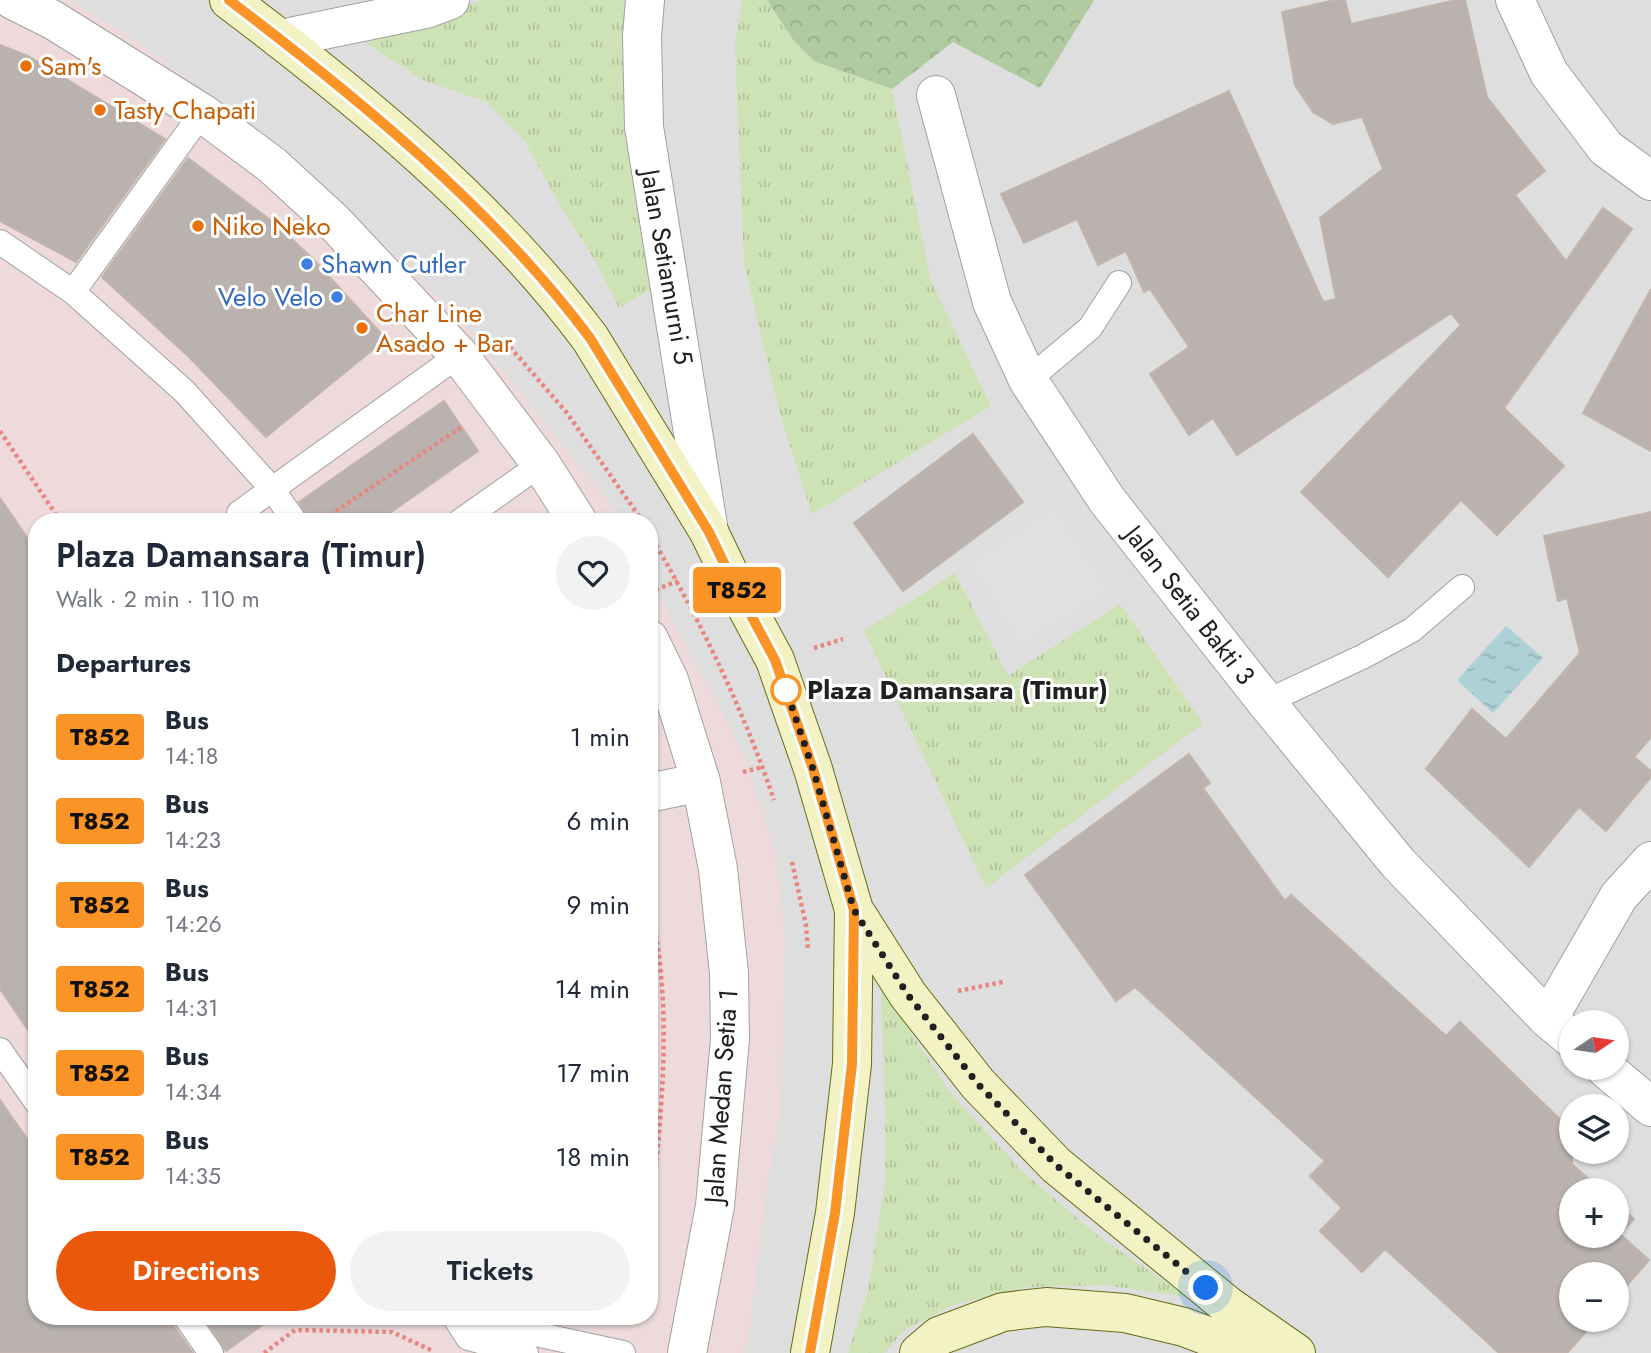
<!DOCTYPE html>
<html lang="en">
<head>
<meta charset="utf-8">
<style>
	:root { --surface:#fff; --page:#f2f2f3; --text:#1f2937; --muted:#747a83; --accent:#ea580c }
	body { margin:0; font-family:Jost,sans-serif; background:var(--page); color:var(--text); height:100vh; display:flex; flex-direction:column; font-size:26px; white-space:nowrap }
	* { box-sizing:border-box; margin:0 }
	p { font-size:23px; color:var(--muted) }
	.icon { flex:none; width:38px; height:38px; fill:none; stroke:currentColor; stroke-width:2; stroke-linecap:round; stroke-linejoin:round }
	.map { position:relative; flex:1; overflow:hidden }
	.side { position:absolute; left:28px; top:513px; width:630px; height:812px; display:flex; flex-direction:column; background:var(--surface); border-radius:28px; box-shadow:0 2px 5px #0004 }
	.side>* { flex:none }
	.badge { padding:0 14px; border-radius:5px; font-size:24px; line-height:46px }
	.needle { width:46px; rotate:77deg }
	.controls { position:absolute; left:1559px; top:1010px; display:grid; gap:14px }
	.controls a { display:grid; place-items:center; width:70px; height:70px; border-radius:50%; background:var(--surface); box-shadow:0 2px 5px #0004; font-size:35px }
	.you { position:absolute; width:35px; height:35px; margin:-18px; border:5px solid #fff; border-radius:50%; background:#1a73e8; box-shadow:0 0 0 10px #1a73e833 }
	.map>.badge { position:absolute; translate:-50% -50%; box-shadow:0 0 0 4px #fff }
	h2 { padding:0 28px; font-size:26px; line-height:63px }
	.round { display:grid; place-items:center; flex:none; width:74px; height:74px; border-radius:37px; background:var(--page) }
	.head { display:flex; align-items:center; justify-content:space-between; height:119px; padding:0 28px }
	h1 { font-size:33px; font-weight:600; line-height:52px }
	.button { display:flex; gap:14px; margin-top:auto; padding:14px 28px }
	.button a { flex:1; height:80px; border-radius:42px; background:var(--accent); color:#fff; font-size:28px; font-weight:600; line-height:80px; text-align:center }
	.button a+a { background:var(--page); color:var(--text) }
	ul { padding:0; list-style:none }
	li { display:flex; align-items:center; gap:21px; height:84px; padding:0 28px }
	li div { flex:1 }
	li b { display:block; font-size:26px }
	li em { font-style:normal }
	li .badge { min-width:77px; font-weight:700; text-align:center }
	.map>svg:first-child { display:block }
	.residential { fill:#dedede; fill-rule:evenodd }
	.commercial { fill:#eedada }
	.grass { fill:url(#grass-tufts) }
	.forest { fill:url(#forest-crowns) }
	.parking { fill:#e0e0e0 }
	.water { fill:url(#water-ripples) }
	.building { fill:#b9b2ae; stroke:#c0b4ac; stroke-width:2 }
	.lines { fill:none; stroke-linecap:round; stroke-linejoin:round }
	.lane-casing { stroke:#a1a1a1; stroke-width:26 }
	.street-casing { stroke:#a1a1a1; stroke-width:40 }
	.secondary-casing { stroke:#666c13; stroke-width:40 }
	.path { stroke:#e98680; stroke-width:4.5; stroke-dasharray:3.5 3.5; stroke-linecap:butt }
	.lane { stroke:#fff; stroke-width:24 }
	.street { stroke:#fff; stroke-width:38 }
	.secondary { stroke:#f2f2c4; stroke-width:38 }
	.line-casing { stroke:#fff; stroke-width:16 }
	.line { stroke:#fa9426; stroke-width:10 }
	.walk { stroke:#202020; stroke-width:7; stroke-dasharray:0 12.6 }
	.food-dot { fill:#e8710a; stroke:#fff; stroke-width:2.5 }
	.shop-dot { fill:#3f7fe0; stroke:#fff; stroke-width:2.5 }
	.stop-dot { fill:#fff; stroke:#fa9426; stroke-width:3.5 }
	.labels { text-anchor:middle; stroke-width:6; stroke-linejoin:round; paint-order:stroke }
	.food-label { font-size:26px; fill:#c56008; stroke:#fff; text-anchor:start }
	.shop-label { font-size:26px; fill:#366cbe; stroke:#fff; text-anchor:start }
	.street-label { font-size:26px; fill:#202020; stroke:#fff }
	.stop-label { font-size:26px; font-weight:bold; fill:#202020; stroke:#fff; text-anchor:start }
</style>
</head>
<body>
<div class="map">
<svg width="1651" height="1353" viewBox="0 0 1651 1353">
	<defs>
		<pattern id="grass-tufts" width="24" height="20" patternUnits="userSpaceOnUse" patternTransform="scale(1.75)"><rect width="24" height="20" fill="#cee3b5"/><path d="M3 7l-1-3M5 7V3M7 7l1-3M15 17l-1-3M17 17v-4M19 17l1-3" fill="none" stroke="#b1c29b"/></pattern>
		<pattern id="forest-crowns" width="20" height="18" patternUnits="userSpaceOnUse" patternTransform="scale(1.75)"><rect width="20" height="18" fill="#b0caa2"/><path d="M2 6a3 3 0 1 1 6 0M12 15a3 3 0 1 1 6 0" fill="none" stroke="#97ad8b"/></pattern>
		<pattern id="water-ripples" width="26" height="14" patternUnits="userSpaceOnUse" patternTransform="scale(1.75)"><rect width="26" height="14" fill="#aed0d7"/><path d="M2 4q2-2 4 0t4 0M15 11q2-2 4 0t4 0" fill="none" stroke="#95b2b8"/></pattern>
	</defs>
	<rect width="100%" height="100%" fill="#f0ede8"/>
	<path class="residential" d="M0,0H1651V1353H0ZM37,522H649V1316H37ZM1572,1022H1617V1068H1572ZM1572,1106H1617V1152H1572ZM1572,1190H1617V1236H1572ZM1572,1274H1617V1320H1572Z"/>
	<path class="commercial" d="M0,0H68L128,35L291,156L460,318L613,507L621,521L37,522V1316H649V575L744,755L774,847L786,939L781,1104L764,1207L750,1330L743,1353H0Z"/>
	<path class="grass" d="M481,0H631L659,285L619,308L596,262L561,207L524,140L487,102L423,80L350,33L426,20Z
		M742,0H767L794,41L814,61L892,89L931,281L991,406L812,514L780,415L744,263L735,45Z
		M955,573L1008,676L1120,604L1203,723L986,888L864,631Z
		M881,987L949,1091L1022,1171L1097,1235L1187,1297L1105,1285L1028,1287L955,1304L906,1329L884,1353H848L868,1291L885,1182V1106Z"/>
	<path class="forest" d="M767,0H1094L1040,88L953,42L892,89L814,61L794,41Z"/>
	<path class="parking" d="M1055,505L1111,591L1021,649L966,562Z"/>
	<path class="water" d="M1506,626L1543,658L1493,713L1457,680Z"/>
	<path class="building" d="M1335,0H1345L1351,24L1456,0H1465L1487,97L1545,171L1515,195L1566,261L1603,208L1632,229L1504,408L1564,466L1497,535L1461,500L1388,577L1301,492L1461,325L1451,313L1237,455L1213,418L1189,435L1150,374L1189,347L1150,289L1144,292L1126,251L1098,265L1077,219L1024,243L1001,194L1229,91L1323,302L1336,299L1320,218L1383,169L1362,117L1333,124L1313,112L1295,85L1282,12Z
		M0,45L28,56L165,139L76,262L0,221Z
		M188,158L277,225L315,261L386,339L266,437L189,357L102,277Z
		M1651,289V451L1583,413Z
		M444,401L478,451L377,522H310L299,502Z
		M973,434L1023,502L903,591L854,523Z
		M0,498L37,552V1043L0,989Z
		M1651,512V737L1634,757L1651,771V777L1606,831L1579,807L1529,867L1426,769L1472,709L1506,739L1580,653L1567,598L1558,601L1544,536Z
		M1189,754L1210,783L1203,788L1285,901L1291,895L1446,1036L1460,1022L1572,1131V1164L1601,1190H1572V1236H1617V1204L1634,1219L1620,1234L1649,1260L1617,1297V1274H1572V1320H1597L1567,1353H1499L1385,1249L1362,1272L1320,1231L1342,1208L1310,1176L1325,1161L1135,987L1116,1001L1025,875Z
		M0,1100L37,1153V1316H170L173,1325L193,1353H0Z
		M203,1316H275L226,1351Z"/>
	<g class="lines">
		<g class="lane-casing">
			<path id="lane" d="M0,242L73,292L184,391L273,490L295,522
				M73,292L202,113
				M1028,380L1090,328L1119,283
				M245,522L239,513L459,355
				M459,522L541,464
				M1266,702L1362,657L1412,630L1462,587
				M0,1050L37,1103
				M185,1316L211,1353
				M453,1316L623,1353
				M454,1316L468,1338L526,1353"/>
		</g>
		<g class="street-casing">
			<path id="street" d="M13,0L53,20L202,113L272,165L333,221L459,355L541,464L578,522
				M645,0L642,36L644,127L709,532
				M1515,0L1549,73L1606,148L1651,181
				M280,39L426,9L450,0
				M936,95L992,302L1028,380L1107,500L1266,702L1398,863L1548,1019L1572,1039
				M649,639L669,680L701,782L718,869L729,973L730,1039L715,1206L687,1353
				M649,793L701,782
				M1548,1019L1619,896L1651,861
				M1605,1068L1651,1107"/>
		</g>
		<g class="secondary-casing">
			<path id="secondary" d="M229,0C359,98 492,207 590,338L709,532L733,582L775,660L813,769L854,910L908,995L978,1084L1056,1165L1227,1305L1296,1353
				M810,1353L835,1213L852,1064L854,910
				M919,1353L939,1336L1003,1312L1046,1307L1125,1313L1184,1327L1252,1353"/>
		</g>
		<path class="path" d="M510,347L567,413L643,522
			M0,431L61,522
			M330,515L462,427
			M649,533C699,618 742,706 774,800
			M649,592L678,581
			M814,648L843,639
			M743,772L763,767
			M792,862L806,925L808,949
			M649,900C675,1007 661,1121 649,1229
			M958,991L1003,982
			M264,1353L295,1330L392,1332L433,1351"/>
		<use href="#lane" class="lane"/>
		<use href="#street" class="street"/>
		<use href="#secondary" class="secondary"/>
	</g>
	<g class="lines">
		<g class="line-casing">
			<path id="line" d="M229,0C357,97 494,209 590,338L709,532L733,582L775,660L813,769L854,910L852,1064L835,1213L810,1353"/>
		</g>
		<use href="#line" class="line"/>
		<path class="walk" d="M786,690L783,681L813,769L854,910L908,995L978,1084L1056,1165L1206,1288"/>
	</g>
	<g class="food-dot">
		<circle cx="26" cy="66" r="7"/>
		<circle cx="100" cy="110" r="7"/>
		<circle cx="198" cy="226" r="7"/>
		<circle cx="362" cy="328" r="7"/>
	</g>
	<g class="shop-dot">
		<circle cx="307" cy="264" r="7"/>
		<circle cx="337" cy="297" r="7"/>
	</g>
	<circle class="stop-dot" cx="786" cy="690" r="14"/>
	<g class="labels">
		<g class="food-label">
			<text x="40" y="75">Sam's</text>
			<text x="114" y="119">Tasty Chapati</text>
			<text x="212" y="235">Niko Neko</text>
			<text x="376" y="322">Char Line<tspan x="376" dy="30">Asado + Bar</tspan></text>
		</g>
		<g class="shop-label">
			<text x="321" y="273">Shawn Cutler</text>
			<text x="323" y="306" text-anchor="end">Velo Velo</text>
		</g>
		<g class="street-label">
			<text transform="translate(667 267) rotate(80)" y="9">Jalan Setiamurni 5</text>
			<text transform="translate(1190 605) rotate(52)" y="9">Jalan Setia Bakti 3</text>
			<text transform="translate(721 1096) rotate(-86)" y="9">Jalan Medan Setia 1</text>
		</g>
		<g class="stop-label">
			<text x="807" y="699">Plaza Damansara (Timur)</text>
		</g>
	</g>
</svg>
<div class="controls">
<a><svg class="needle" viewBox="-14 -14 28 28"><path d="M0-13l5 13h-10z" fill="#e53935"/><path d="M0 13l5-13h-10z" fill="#747a83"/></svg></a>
<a><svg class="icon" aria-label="layers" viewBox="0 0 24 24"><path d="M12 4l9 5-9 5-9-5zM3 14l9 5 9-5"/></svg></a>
<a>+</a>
<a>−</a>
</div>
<div class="you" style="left:1206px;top:1288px"></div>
<b class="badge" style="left:737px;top:590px;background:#fa9426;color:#111">T852</b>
<section class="side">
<div class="head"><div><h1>Plaza Damansara (Timur)</h1><p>Walk · 2 min · 110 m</p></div><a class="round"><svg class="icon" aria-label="heart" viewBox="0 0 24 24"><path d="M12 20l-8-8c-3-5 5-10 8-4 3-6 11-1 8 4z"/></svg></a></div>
<h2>Departures</h2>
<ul>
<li><span class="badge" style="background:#fa9426;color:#111">T852</span><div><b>Bus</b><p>14:18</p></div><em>1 min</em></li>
<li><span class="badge" style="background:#fa9426;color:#111">T852</span><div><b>Bus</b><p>14:23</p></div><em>6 min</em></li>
<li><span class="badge" style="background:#fa9426;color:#111">T852</span><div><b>Bus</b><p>14:26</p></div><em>9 min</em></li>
<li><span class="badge" style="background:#fa9426;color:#111">T852</span><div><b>Bus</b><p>14:31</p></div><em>14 min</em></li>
<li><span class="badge" style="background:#fa9426;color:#111">T852</span><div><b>Bus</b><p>14:34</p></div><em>17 min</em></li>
<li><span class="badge" style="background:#fa9426;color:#111">T852</span><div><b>Bus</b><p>14:35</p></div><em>18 min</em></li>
</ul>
<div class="button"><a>Directions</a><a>Tickets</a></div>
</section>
</div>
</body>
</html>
